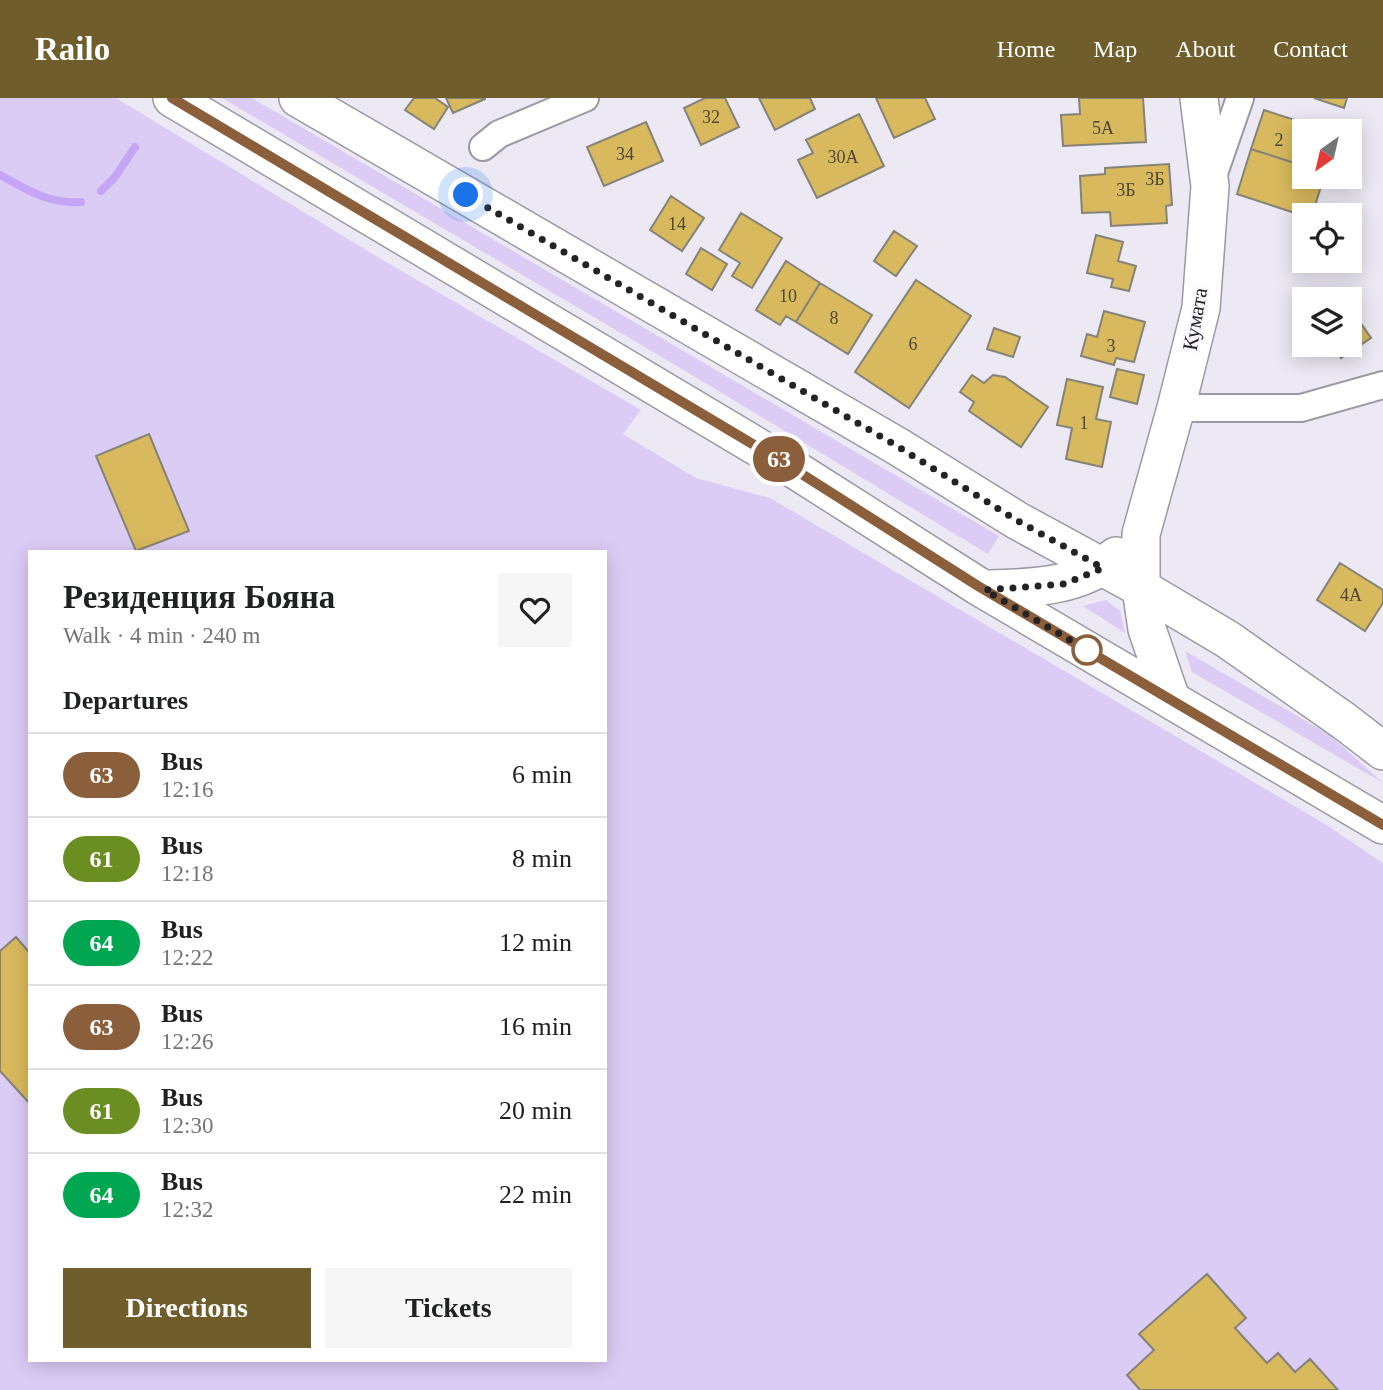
<!DOCTYPE html>
<html lang="en">
<head>
<meta charset="utf-8">
<style>
	:root { --surface:#fff; --page:#f6f6f6; --text:#202124; --muted:#757577; --line:#e0e0e0; --accent:#6f5e2c }
	body { margin:0; font-family:"Times New Roman",serif; background:var(--page); color:var(--text); height:100vh; display:flex; flex-direction:column; font-size:26px; white-space:nowrap }
	* { box-sizing:border-box; margin:0 }
	p { font-size:23px; color:var(--muted) }
	.icon { flex:none; width:38px; height:38px; fill:none; stroke:currentColor; stroke-width:2; stroke-linecap:round; stroke-linejoin:round }
	.map { position:relative; flex:1; overflow:hidden }
	.sheet { position:absolute; left:28px; top:452px; width:579px; height:812px; display:flex; flex-direction:column; background:var(--surface); border-radius:0px; box-shadow:0 4px 18px #0003 }
	.sheet>* { flex:none }
	.badge { padding:0 14px; border-radius:23px; font-size:24px; line-height:46px }
	.needle { width:46px; rotate:214deg }
	.tools { position:absolute; left:1292px; top:21px; display:grid; gap:14px }
	.tools a { display:grid; place-items:center; width:70px; height:70px; border-radius:0px; background:var(--surface); box-shadow:0 4px 18px #0003; font-size:35px }
	.you { position:absolute; width:35px; height:35px; margin:-18px; border:5px solid #fff; border-radius:50%; background:#1a73e8; box-shadow:0 0 0 10px #1a73e833 }
	.map>.badge { position:absolute; translate:-50% -50%; box-shadow:0 0 0 4px #fff }
	h2 { padding:0 35px; font-size:26px; line-height:63px }
	.round { display:grid; place-items:center; flex:none; width:74px; height:74px; border-radius:0px; background:var(--page) }
	.headline { display:flex; align-items:center; justify-content:space-between; height:119px; padding:0 35px }
	h1 { font-size:33px; font-weight:800; line-height:52px }
	.primary-button { display:flex; gap:14px; margin-top:auto; padding:14px 35px }
	.primary-button a { flex:1; height:80px; border-radius:0px; background:var(--accent); color:#fff; font-size:28px; font-weight:800; line-height:80px; text-align:center }
	.primary-button a+a { background:var(--page); color:var(--text) }
	ul { padding:0; list-style:none }
	li { display:flex; align-items:center; gap:21px; height:84px; padding:0 35px; border-top:2px solid var(--line) }
	li div { flex:1 }
	li b { display:block; font-size:26px }
	li em { font-style:normal }
	li .badge { min-width:77px; font-weight:700; text-align:center }
	header { display:flex; align-items:center; gap:42px; box-sizing:border-box; height:98px; padding:0 35px; background:var(--accent); color:#fff }
	header strong { font-size:33px }
	nav { display:flex; gap:38px; margin-inline-start:auto; font-size:24px }
	.map>svg:first-child { display:block }
	.green { fill:#dbccf5; fill-rule:evenodd }
	.lines { fill:none; stroke-linecap:round; stroke-linejoin:round }
	.stream { stroke:#c4a5f6; stroke-width:8 }
	.building { fill:#d8b95e; stroke:#858278; stroke-width:2 }
	.street-casing { stroke:#9c99a3; stroke-width:30 }
	.secondary-casing { stroke:#9c99a3; stroke-width:40 }
	.street { stroke:#fff; stroke-width:26 }
	.secondary { stroke:#fff; stroke-width:37 }
	.line-casing { stroke:#fff; stroke-width:16 }
	.line { stroke:#8b5e3c; stroke-width:10 }
	.walk { stroke:#232226; stroke-width:7; stroke-dasharray:0 12.6 }
	.stop-dot { fill:#fff; stroke:#8b5e3c; stroke-width:3.5 }
	.labels { text-anchor:middle; stroke-width:5; stroke-linejoin:round; paint-order:stroke }
	.number-label { font-size:18px; fill:#504834 }
	.street-label { font-size:21px; fill:#232226; stroke:#f9f7fd }
</style>
</head>
<body>
<header>
<strong>Railo</strong>
<nav><a>Home</a><a>Map</a><a>About</a><a>Contact</a></nav>
</header>
<div class="map">
<svg width="1383" height="1292" viewBox="0 0 1383 1292">
	<rect width="100%" height="100%" fill="#ece9f4"/>
	<path class="green" d="M0,0H116L381,161L641,312L623,336L696,380L770,400L1325,726L1383,765V1292H0ZM30,453H606V1262H30Z
		M222,0H252L999,438L988,456L687,274Z
		M1106,502L1120,513L1125,535L1083,508Z
		M1185,553L1330,637L1383,685L1192,574Z"/>
	<g class="lines">
		<path class="stream" d="M0,77C28,92 48,106 81,104
			M101,93L115,79L135,49"/>
	</g>
	<path class="building" d="M414,0H435L448,9L434,31L405,12Z
		M446,0H485V1L453,15Z
		M705,0H725L739,29L701,47L684,10Z
		M759,0H810L815,11L775,32Z
		M876,0H925L935,21L894,40Z
		M1079,0H1143L1146,44L1063,48L1061,17L1080,16Z
		M1314,0H1347L1344,10Z
		M1264,12L1329,33H1304V68L1251,51Z
		M859,16L884,68L817,100L798,62L813,55L806,42Z
		M646,24L663,63L604,88L587,49Z
		M1251,51L1304,68V79H1324L1312,117L1304,118L1237,96Z
		M1169,66L1172,107L1166,108L1167,125L1111,128L1110,114L1082,115L1080,78L1105,76V70Z
		M671,98L704,120L682,153L650,132Z
		M741,115L782,140L752,190L732,178L740,165L719,152Z
		M894,133L917,148L896,178L874,163Z
		M1096,137L1123,144L1118,163L1136,168L1129,193L1111,189L1113,181L1087,175Z
		M701,150L727,166L712,192L686,176Z
		M786,163L820,185L796,224L786,218L780,227L756,212Z
		M916,182L971,218L909,310L855,274Z
		M820,185L872,217L848,256L796,224Z
		M1349,208L1371,240L1341,260L1332,247H1349Z
		M1104,213L1145,224L1134,264L1116,260L1114,267L1081,258L1087,236L1097,239Z
		M994,230L1020,239L1013,259L987,251Z
		M1117,271L1144,277L1137,306L1110,299Z
		M972,277L984,285L993,277L1005,279L1048,309L1021,349L969,313L974,304L960,294Z
		M1067,281L1103,289L1096,321L1111,324L1102,369L1066,361L1072,330L1057,327Z
		M149,336L189,433L136,453L96,358Z
		M1340,465L1383,492V505L1365,533L1317,502Z
		M16,839L28,853L30,851V1006L0,973V853Z
		M1207,1176L1246,1220L1235,1230L1267,1265L1278,1255L1295,1274L1310,1261L1338,1292H1140L1127,1277L1154,1252L1139,1236Z"/>
	<g class="lines">
		<g class="street-casing">
			<path id="street" d="M483,49L499,36L585,0
				M1212,81L1240,0
				M1176,310H1301L1383,287"/>
		</g>
		<g class="secondary-casing">
			<path id="secondary" d="M172,0L786,366L978,488L1383,727
				M298,0L897,348L1018,423L1141,490L1227,541L1344,623L1383,653
				M985,491C1031,490 1079,490 1116,458
				M1171,601L1147,531L1141,490V436L1176,310L1201,210L1210,88L1199,0"/>
		</g>
		<use href="#street" class="street"/>
		<use href="#secondary" class="secondary"/>
	</g>
	<g class="lines">
		<g class="line-casing">
			<path id="line" d="M172,0L786,366L978,488L1383,727"/>
		</g>
		<use href="#line" class="line"/>
		<path class="walk" d="M466,97L897,348L1018,423L1103,470L1064,486L985,492L1087,552"/>
	</g>
	<circle class="stop-dot" cx="1087" cy="552" r="14"/>
	<g class="labels">
		<g class="number-label">
			<text x="711" y="25">32</text>
			<text x="1103" y="36">5А</text>
			<text x="1279" y="48">2</text>
			<text x="625" y="62">34</text>
			<text x="843" y="65">30А</text>
			<text x="1155" y="87">3Б</text>
			<text x="1126" y="98">3Б</text>
			<text x="677" y="132">14</text>
			<text x="788" y="204">10</text>
			<text x="834" y="226">8</text>
			<text x="913" y="252">6</text>
			<text x="1111" y="254">3</text>
			<text x="1084" y="331">1</text>
			<text x="1351" y="503">4A</text>
		</g>
		<g class="street-label">
			<text transform="translate(1195 221) rotate(-80)" y="7">Кумата</text>
		</g>
	</g>
</svg>
<div class="tools">
<a><svg class="needle" viewBox="-14 -14 28 28"><path d="M0-13l5 13h-10z" fill="#e53935"/><path d="M0 13l5-13h-10z" fill="#757577"/></svg></a>
<a><svg class="icon" aria-label="locate" viewBox="0 0 24 24"><circle cx="12" cy="12" r="6"/><path d="M12 2v4M12 18v4M2 12h4M18 12h4"/></svg></a>
<a><svg class="icon" aria-label="layers" viewBox="0 0 24 24"><path d="M12 4l9 5-9 5-9-5zM3 14l9 5 9-5"/></svg></a>
</div>
<div class="you" style="left:466px;top:97px"></div>
<b class="badge" style="left:779px;top:361px;background:#8b5e3c;color:#fff">63</b>
<section class="sheet">
<div class="headline"><div><h1>Резиденция Бояна</h1><p>Walk · 4 min · 240 m</p></div><a class="round"><svg class="icon" aria-label="heart" viewBox="0 0 24 24"><path d="M12 20l-8-8c-3-5 5-10 8-4 3-6 11-1 8 4z"/></svg></a></div>
<h2>Departures</h2>
<ul>
<li><span class="badge" style="background:#8b5e3c;color:#fff">63</span><div><b>Bus</b><p>12:16</p></div><em>6 min</em></li>
<li><span class="badge" style="background:#6b8e23;color:#fff">61</span><div><b>Bus</b><p>12:18</p></div><em>8 min</em></li>
<li><span class="badge" style="background:#00a651;color:#fff">64</span><div><b>Bus</b><p>12:22</p></div><em>12 min</em></li>
<li><span class="badge" style="background:#8b5e3c;color:#fff">63</span><div><b>Bus</b><p>12:26</p></div><em>16 min</em></li>
<li><span class="badge" style="background:#6b8e23;color:#fff">61</span><div><b>Bus</b><p>12:30</p></div><em>20 min</em></li>
<li><span class="badge" style="background:#00a651;color:#fff">64</span><div><b>Bus</b><p>12:32</p></div><em>22 min</em></li>
</ul>
<div class="primary-button"><a>Directions</a><a>Tickets</a></div>
</section>
</div>
</body>
</html>
